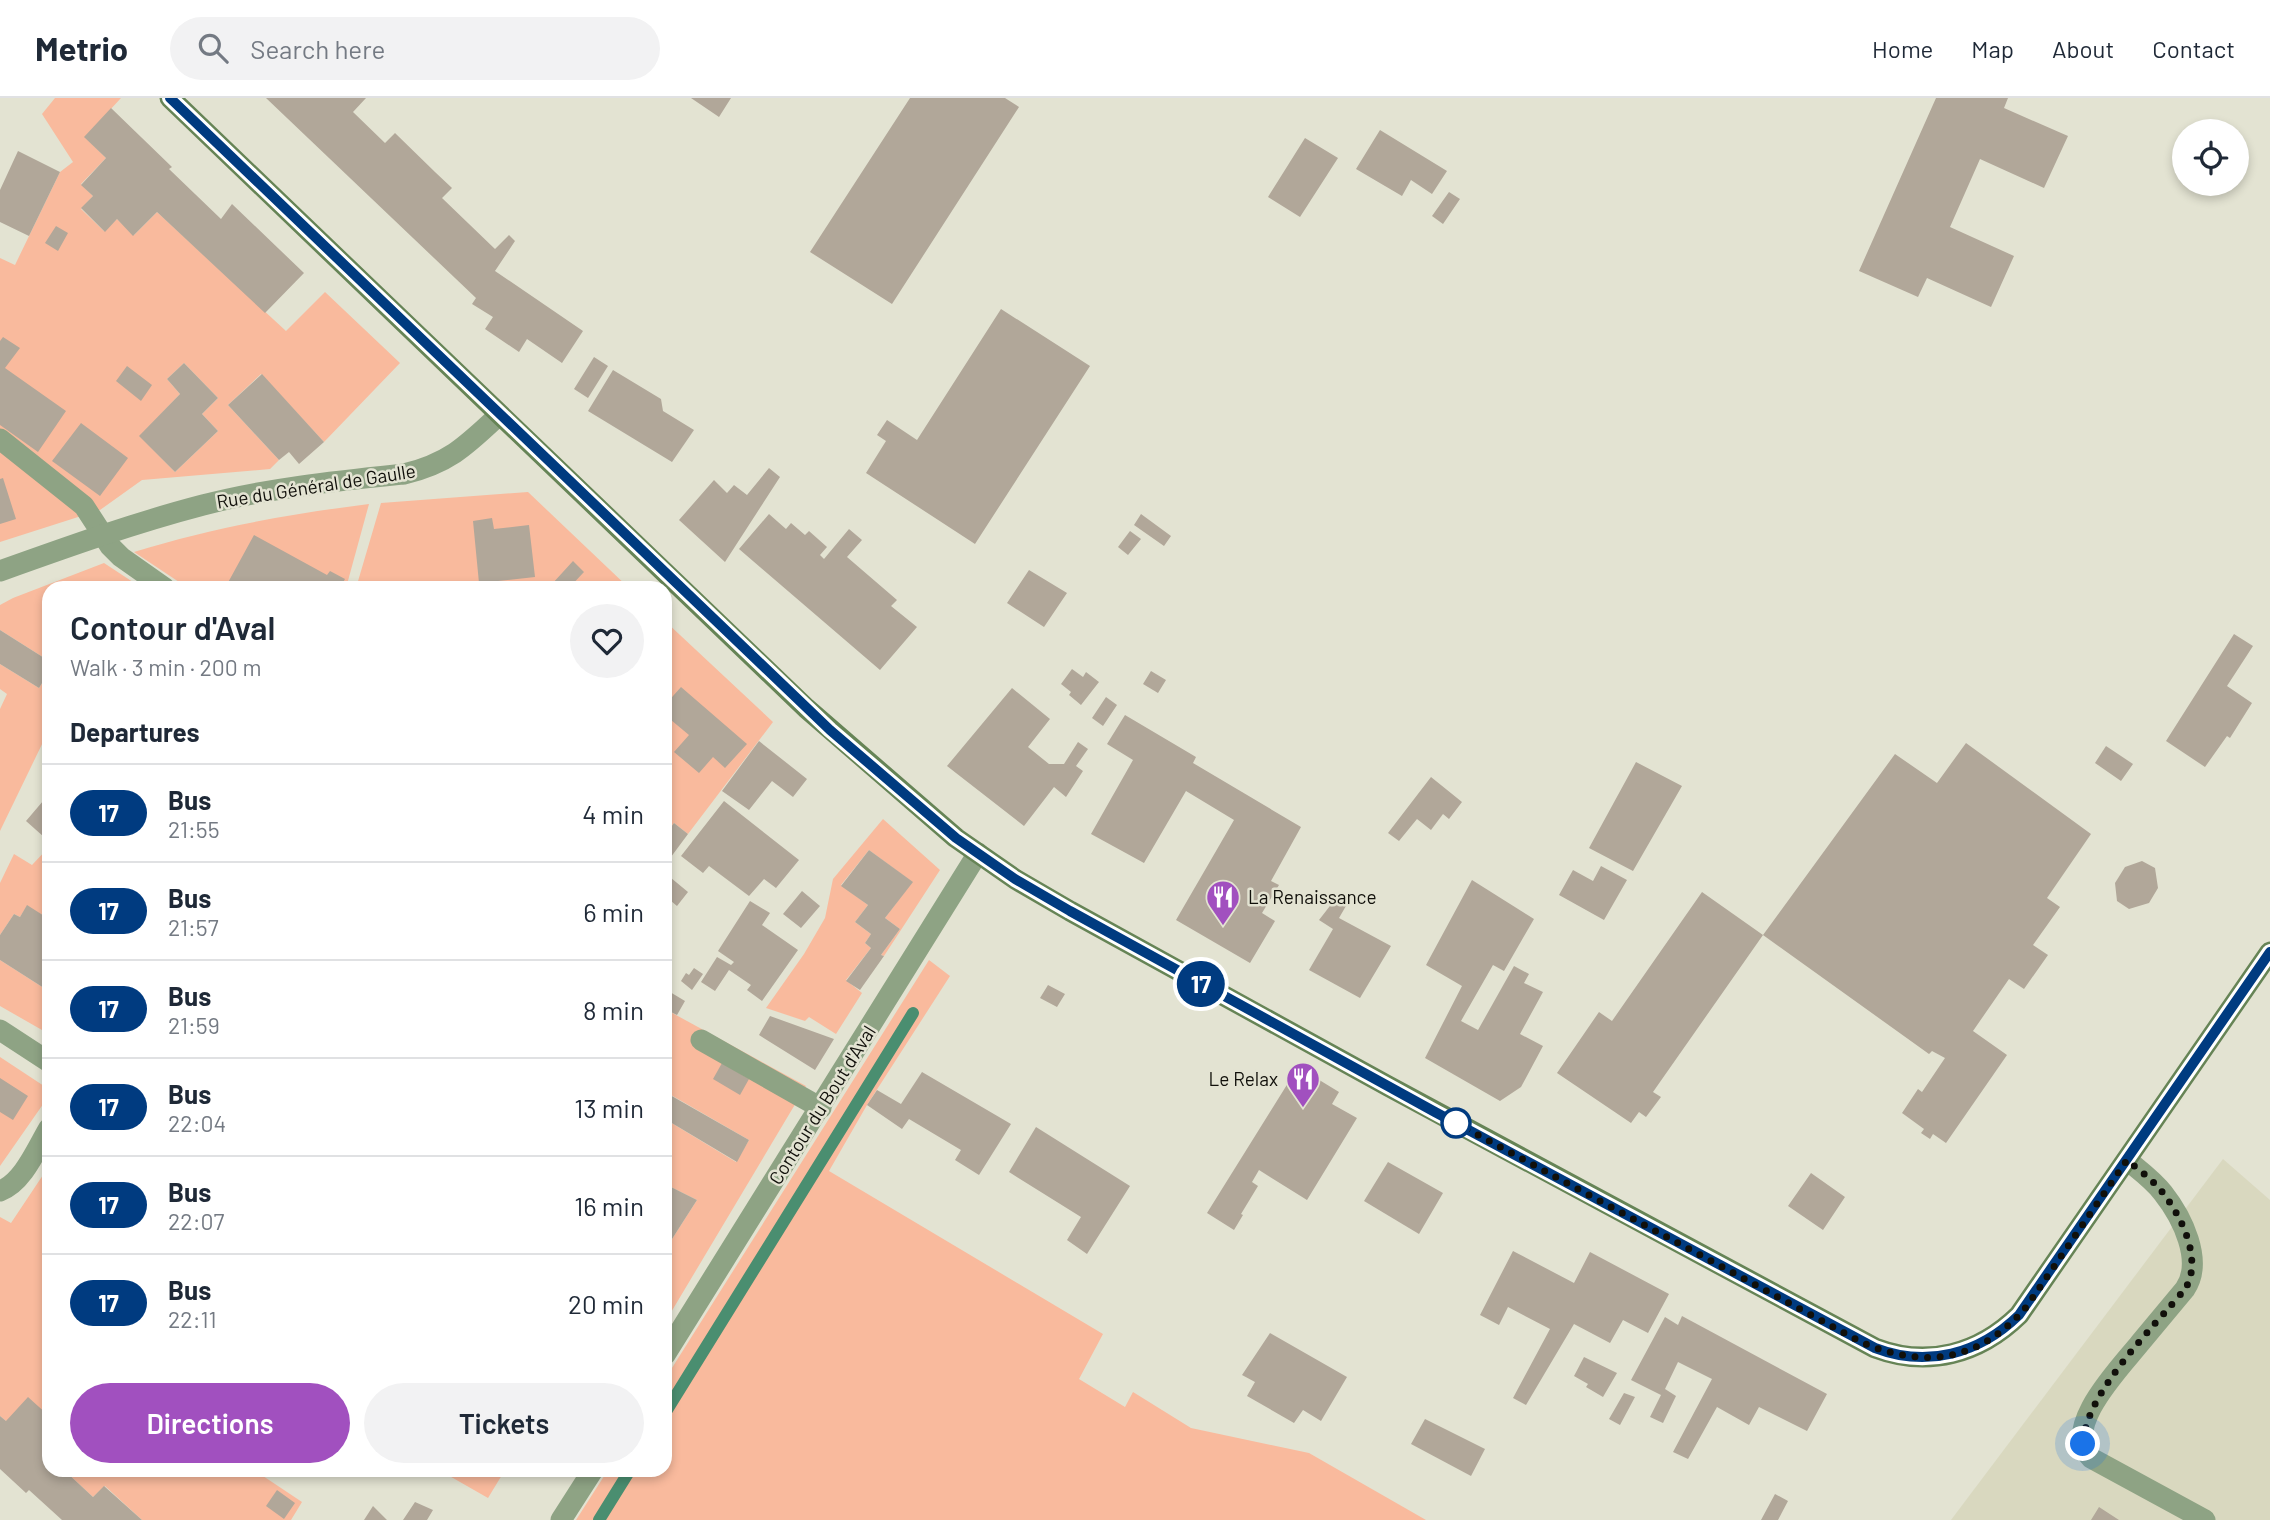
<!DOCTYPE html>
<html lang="en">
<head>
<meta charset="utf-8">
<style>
	:root { --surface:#fff; --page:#f2f2f3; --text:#1f2937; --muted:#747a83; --line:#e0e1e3; --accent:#a150bf }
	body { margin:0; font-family:Barlow,sans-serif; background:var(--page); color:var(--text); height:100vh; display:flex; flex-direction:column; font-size:26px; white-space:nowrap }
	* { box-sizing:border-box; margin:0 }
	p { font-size:23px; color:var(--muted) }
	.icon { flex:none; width:38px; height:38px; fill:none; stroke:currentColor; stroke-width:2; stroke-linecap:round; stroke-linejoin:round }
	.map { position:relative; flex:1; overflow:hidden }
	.details { position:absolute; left:42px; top:483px; width:630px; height:896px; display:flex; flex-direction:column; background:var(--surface); border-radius:21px; box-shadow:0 4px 10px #0003 }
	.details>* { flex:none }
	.badge { padding:0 14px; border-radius:23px; font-size:24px; line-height:46px }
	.controls { position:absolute; left:2172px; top:21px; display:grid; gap:14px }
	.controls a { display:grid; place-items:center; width:77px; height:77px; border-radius:50%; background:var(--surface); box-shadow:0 4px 10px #0003; font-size:35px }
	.you { position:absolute; width:35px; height:35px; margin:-18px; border:5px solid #fff; border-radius:50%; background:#1a73e8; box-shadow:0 0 0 10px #1a73e833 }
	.map>.badge { position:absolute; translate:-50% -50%; box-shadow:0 0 0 4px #fff }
	h2 { padding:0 28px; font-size:26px; line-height:63px }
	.round { display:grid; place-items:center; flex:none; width:74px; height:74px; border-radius:37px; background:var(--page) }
	.summary { display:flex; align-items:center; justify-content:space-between; height:119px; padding:0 28px }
	h1 { font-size:33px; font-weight:600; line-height:52px }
	.action { display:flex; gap:14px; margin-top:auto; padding:14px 28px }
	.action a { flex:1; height:80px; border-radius:42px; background:var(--accent); color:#fff; font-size:28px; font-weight:600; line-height:80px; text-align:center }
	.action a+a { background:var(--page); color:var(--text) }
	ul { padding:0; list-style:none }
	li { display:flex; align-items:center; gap:21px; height:98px; padding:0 28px; border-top:2px solid var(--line) }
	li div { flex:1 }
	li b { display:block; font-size:26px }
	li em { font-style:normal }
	li .badge { min-width:77px; font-weight:700; text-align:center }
	header { display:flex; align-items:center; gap:42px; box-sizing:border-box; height:98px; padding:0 35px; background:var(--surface); border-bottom:2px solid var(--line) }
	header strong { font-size:33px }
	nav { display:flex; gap:38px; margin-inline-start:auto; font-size:24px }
	.search { width:490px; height:63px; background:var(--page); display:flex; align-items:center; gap:18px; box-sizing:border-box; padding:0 24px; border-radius:38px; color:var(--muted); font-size:26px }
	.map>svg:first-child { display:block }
	.built { fill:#d9d8bf }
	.green { fill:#f9ba9d; fill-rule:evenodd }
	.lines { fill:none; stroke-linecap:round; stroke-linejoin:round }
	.stream { stroke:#4a8e70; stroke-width:12 }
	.building { fill:#b1a799 }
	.lane { stroke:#8ea384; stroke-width:21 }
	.street { stroke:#8ea384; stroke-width:21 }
	.secondary { stroke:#668456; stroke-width:21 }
	.line-casing { stroke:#fff; stroke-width:16 }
	.line { stroke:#003b80; stroke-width:10 }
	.walk { stroke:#11100b; stroke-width:7; stroke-dasharray:0 12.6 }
	.stop-dot { fill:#fff; stroke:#003b80; stroke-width:3.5 }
	.labels { text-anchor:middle; stroke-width:5; stroke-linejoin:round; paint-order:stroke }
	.street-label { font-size:19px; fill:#11100b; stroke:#e3e3d2 }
	.poi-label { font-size:19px; fill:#11100b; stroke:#e3e3d2; text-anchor:start }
</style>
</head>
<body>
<header>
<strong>Metrio</strong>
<div class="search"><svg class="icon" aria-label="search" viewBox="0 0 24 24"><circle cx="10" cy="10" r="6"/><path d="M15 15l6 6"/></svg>Search here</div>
<nav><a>Home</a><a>Map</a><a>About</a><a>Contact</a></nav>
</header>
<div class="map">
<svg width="2270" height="1422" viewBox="0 0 2270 1422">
	<rect width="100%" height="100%" fill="#e3e3d2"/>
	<path class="built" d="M2223,1061L2270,1102V1422H1951Z"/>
	<path class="green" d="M55,0H121L85,39L106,60L81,86L93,98L81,111L104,133L117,121L134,137L157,114L286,233L325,194L400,265L324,344L261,276L228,307L279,362L270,371L142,382L100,412L0,444V160L15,167L60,74L73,64L42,16ZM184,265L218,300L202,316L218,333L175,374L140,338L180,296L167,281Z
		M528,394L629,490H356L381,405Z
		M369,406L346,490H188L134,454C211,430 289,416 369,406Z
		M104,465L142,490H49V563L0,532V507L13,500Z
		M665,523L773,624L688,736L674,725L665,737Z
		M0,566L39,590L49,574V641L45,640L0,733V611L7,596L0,591Z
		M883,721L940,772L884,858L881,857L900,831L885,820L912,784L869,752L841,787L868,807L855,824L871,836L865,845L871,850L846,882L862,895L836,936L809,919L805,923L766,910L804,856L825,820L833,781Z
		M49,749V821L27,808L20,819L14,816L0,837V785L14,756L32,767Z
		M0,862L47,892L49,890V936L0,908Z
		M929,862L950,878L867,1007L829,1073L1103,1236L1079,1281L1125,1309L1133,1294L1191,1330L1309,1355L1426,1422H576L608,1372H665V1281Z
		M665,911L806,988L667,1221L665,1220V1152L697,1102L665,1086V1021L736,1064L749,1042L671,997L665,1006Z
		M0,959L44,988L46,1002L0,1068Z
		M49,1068V1318L6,1323L0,1318V1119L11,1125Z
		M64,1372H254L302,1404L291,1422H142L105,1388L93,1399Z
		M439,1372H505L488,1400Z"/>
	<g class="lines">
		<path class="stream" d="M665,1315L913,915
			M599,1422L630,1372"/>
	</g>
	<path class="building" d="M266,0H366L353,14L385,45L395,35L435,74L452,90L442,100L495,151L509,137L515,143L495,173L583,233L562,265L527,241L519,254L485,231L493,219L472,206L476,200Z
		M691,0H731L719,19Z
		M910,0H1005L1019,9L892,206L810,154Z
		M1936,0H2008L2004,10L2068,38L2044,90L1980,61L1950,129L2014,158L1991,209L1927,180L1918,199L1859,173Z
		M111,10L172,69L169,71L221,121L232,106L304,175L265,215L157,114L133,138L117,121L105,134L81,110L93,98L81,87L106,60L84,39Z
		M1380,32L1447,73L1432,96L1411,82L1402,98L1356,71Z
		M1305,40L1338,60L1300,119L1268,99Z
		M18,53L60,74L29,138L0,124V92Z
		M1449,94L1460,101L1443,126L1432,118Z
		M56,128L68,135L58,153L45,145Z
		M1001,211L1090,268L975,446L866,375L886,343L877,337L887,322L917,342Z
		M3,239L20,250L5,270L66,313L38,354L0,327V243Z
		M594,259L608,268L588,300L574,291Z
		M184,265L218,300L202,316L218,333L175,374L139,338L180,296L167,281Z
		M127,268L152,287L141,303L116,283Z
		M613,272L661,301L663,313L694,332L672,364L588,313Z
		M262,276L324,344L299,366L289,354L279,362L228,307Z
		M81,325L128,360L100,398L52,363Z
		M769,370L780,379L725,464L679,422L714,382L727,395L734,387L747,397Z
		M3,380L16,421L0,426V381Z
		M769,416L786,431L791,425L805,437L809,433L827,449L820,457L824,461L849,431L862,442L847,459L897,502L891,508L917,529L880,572L739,451Z
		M1141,416L1171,438L1164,448L1134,427Z
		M492,420L494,431L529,427L535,479L479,485L473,423Z
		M1130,433L1141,441L1128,457L1118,449Z
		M254,437L327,477L330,473L345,481L340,490H225Z
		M573,463L584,474L569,490H556L552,486Z
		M1029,472L1067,495L1044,529L1007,505Z
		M0,532L49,563V574L39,590L0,566Z
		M2234,536L2253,548L2227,588L2252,605L2230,640L2227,638L2205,669L2166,643Z
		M1072,571L1083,579L1086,574L1099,584L1081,607L1069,597L1071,594L1061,586Z
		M1151,573L1166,582L1158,595L1143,586Z
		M681,589L747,646L725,670L713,659L699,675L674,654L689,637L665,617V607Z
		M1012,590L1050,621L1028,649L1049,666H1064L1078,644L1088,651L1076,668L1083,673L1066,699L1054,689L1024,728L947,668Z
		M1106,599L1117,607L1103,628L1092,620Z
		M1125,617L1196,659L1193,665L1301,729L1271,783L1279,787L1262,815L1275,823L1250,865L1176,822L1234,722L1186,693L1144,765L1091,736L1133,662L1107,646Z
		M759,643L807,681L793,699L772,683L749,712L722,693Z
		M1966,645L2091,736L2047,800L2060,809L2033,847L2048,857L2024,891L2009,881L1973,933L2007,957L1946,1045L1933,1036L1930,1041L1921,1035L1924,1031L1902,1015L1918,991L1922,994L1945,960L1932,953L1929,956L1763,837L1895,656L1937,685Z
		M2106,648L2133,666L2121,683L2095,665Z
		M1636,664L1682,688L1633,773L1589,750Z
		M1431,679L1462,704L1449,721L1443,716L1431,732L1417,721L1399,743L1388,735Z
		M49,696V739L46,737L44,739L26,723Z
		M724,703L799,762L776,790L764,781L749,798L709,768L703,775L681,758Z
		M674,725L688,736L665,767V737Z
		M869,752L913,784L885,820L900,831L881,857L884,858L860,892L846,883L871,850L865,845L871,836L855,824L868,807L841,788Z
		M2142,763L2155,770L2158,790L2149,805L2129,811L2117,803L2115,785L2125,769Z
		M1601,768L1627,782L1604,822L1559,797L1573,772L1593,783Z
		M665,775L688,794L677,808L665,798Z
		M1472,782L1534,821L1504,873L1493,867L1461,923L1478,932L1514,868L1529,876L1524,885L1543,894L1520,936L1543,948L1521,989L1500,1003L1425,960L1462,888L1426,867Z
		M802,793L820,808L801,830L783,816Z
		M1702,794L1763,837L1653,994L1661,999L1646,1019L1639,1014L1631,1025L1557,975L1599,914L1612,923Z
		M1340,795L1350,801L1339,820L1391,848L1360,900L1309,872L1333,831L1319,822Z
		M750,803L770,815L762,827L798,852L762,903L747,892L751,887L729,872L715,893L701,884L717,859L731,867L734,864L718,853Z
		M27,807L49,821V832L46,836L49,838L47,892L0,862V837L14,816L20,819Z
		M694,870L703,876L692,892L681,883L686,875L689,877Z
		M1048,887L1065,896L1057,909L1040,900Z
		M665,891L685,903L677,917L665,911Z
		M770,918L834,941L815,972L759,937Z
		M722,965L749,981L740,997L713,981Z
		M1298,969L1339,994L1332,1006L1357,1020L1307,1102L1259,1072L1252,1084L1258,1088L1241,1116L1243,1117L1234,1132L1207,1115Z
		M922,974L1011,1026L979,1077L955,1062L961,1052L909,1021L902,1031L867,1007L877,992L901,1006Z
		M0,980L28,998L13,1022L0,1014Z
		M670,997L749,1042L737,1064L665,1021V1006Z
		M1036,1029L1130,1088L1087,1156L1067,1142L1081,1119L1009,1074Z
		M1388,1064L1443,1095L1419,1136L1364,1103Z
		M1811,1075L1845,1099L1823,1132L1788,1108Z
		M665,1086L697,1102L665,1152Z
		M1513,1153L1574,1185L1590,1154L1669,1196L1648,1235L1623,1222L1610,1245L1574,1226L1526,1307L1513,1300L1550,1231L1508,1209L1499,1227L1480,1217Z
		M1682,1218L1827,1296L1807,1333L1759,1309L1749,1327L1717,1309L1688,1361L1673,1354L1712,1281L1678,1264L1665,1291L1676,1298L1663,1325L1650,1319L1661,1297L1631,1282L1665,1219L1678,1227Z
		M1270,1235L1347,1279L1321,1323L1303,1312L1294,1325L1247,1298L1255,1284L1242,1277Z
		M1584,1259L1617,1275L1603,1299L1586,1289L1588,1286L1574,1278Z
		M1624,1295L1635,1299L1620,1327L1609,1321Z
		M28,1299L49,1318V1372H64L93,1399L104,1388L142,1422H62L29,1392L26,1395L0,1371V1318L6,1323Z
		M1425,1321L1485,1351L1471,1378L1411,1346Z
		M277,1392L295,1405L284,1421L266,1408Z
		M1775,1396L1788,1403L1778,1422H1761Z
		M415,1404L433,1412L427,1422H403Z
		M373,1408L387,1422H364Z
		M2099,1409L2119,1422H2091Z"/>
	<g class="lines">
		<path class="lane" d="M0,341L84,408L110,448L121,459L165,490
			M701,942L821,1010
			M0,1093C23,1085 37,1050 49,1030"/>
		<path class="street" d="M0,473C67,449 134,425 203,407C268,390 337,383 404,376C449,365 466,348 499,317
			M0,932L49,964
			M2127,1062C2139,1072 2153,1082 2163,1095C2182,1119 2204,1163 2185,1191C2170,1209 2155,1227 2140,1245C2121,1269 2060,1330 2091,1360L2205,1422
			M665,1257L978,755
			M561,1422L593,1372"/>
		<path class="secondary" d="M170,0L806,610L956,740L1015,781L1070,813L1388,988L1875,1250C1928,1270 1979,1256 2019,1217L2270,854"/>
	</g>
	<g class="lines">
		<g class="line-casing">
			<path id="line" d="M170,0L830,632L956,740L1015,781L1070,813L1435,1014L1875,1250C1927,1270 1979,1256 2019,1217L2270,854"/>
		</g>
		<use href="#line" class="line"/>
		<path class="walk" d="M1456,1025L1861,1244C1925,1272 1981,1263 2027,1208L2127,1062C2139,1072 2153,1082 2163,1095C2182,1119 2203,1163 2185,1191C2153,1230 2085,1295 2083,1346"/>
	</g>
	<defs>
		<g id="restaurant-pin" transform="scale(1.75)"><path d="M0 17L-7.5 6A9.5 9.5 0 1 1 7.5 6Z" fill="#a150bf" stroke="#e3e3d2"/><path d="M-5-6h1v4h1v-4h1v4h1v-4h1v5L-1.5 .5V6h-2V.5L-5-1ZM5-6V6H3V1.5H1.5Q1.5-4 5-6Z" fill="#fff"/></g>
	</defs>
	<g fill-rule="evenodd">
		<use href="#restaurant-pin" x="1223" y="799"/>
		<use href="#restaurant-pin" x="1303" y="981"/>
	</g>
	<circle class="stop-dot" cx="1456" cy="1025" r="14"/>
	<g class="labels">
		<g class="street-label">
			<text transform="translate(316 388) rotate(-9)" y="7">Rue du Général de Gaulle</text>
			<text transform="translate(822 1007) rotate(-58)" y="7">Contour du Bout d'Aval</text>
		</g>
		<g class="poi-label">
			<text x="1248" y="806">La Renaissance</text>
			<text x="1278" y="988" text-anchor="end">Le Relax</text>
		</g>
	</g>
</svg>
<div class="controls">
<a><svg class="icon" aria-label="locate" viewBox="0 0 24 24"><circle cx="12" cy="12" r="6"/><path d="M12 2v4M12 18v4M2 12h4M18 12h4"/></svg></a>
</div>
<div class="you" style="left:2083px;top:1346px"></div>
<b class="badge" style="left:1201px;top:886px;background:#003b80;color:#fff">17</b>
<section class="details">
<div class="summary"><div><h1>Contour d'Aval</h1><p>Walk · 3 min · 200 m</p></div><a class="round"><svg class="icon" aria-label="heart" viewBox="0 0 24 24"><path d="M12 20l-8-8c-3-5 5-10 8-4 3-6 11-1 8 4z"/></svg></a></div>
<h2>Departures</h2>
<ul>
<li><span class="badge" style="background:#003b80;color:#fff">17</span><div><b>Bus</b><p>21:55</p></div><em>4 min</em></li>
<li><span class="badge" style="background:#003b80;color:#fff">17</span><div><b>Bus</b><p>21:57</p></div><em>6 min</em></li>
<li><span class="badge" style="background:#003b80;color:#fff">17</span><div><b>Bus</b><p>21:59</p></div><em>8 min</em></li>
<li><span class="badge" style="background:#003b80;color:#fff">17</span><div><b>Bus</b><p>22:04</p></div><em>13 min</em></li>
<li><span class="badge" style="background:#003b80;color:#fff">17</span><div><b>Bus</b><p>22:07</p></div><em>16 min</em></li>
<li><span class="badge" style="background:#003b80;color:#fff">17</span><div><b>Bus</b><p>22:11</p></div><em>20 min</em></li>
</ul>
<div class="action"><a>Directions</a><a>Tickets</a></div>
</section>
</div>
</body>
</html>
